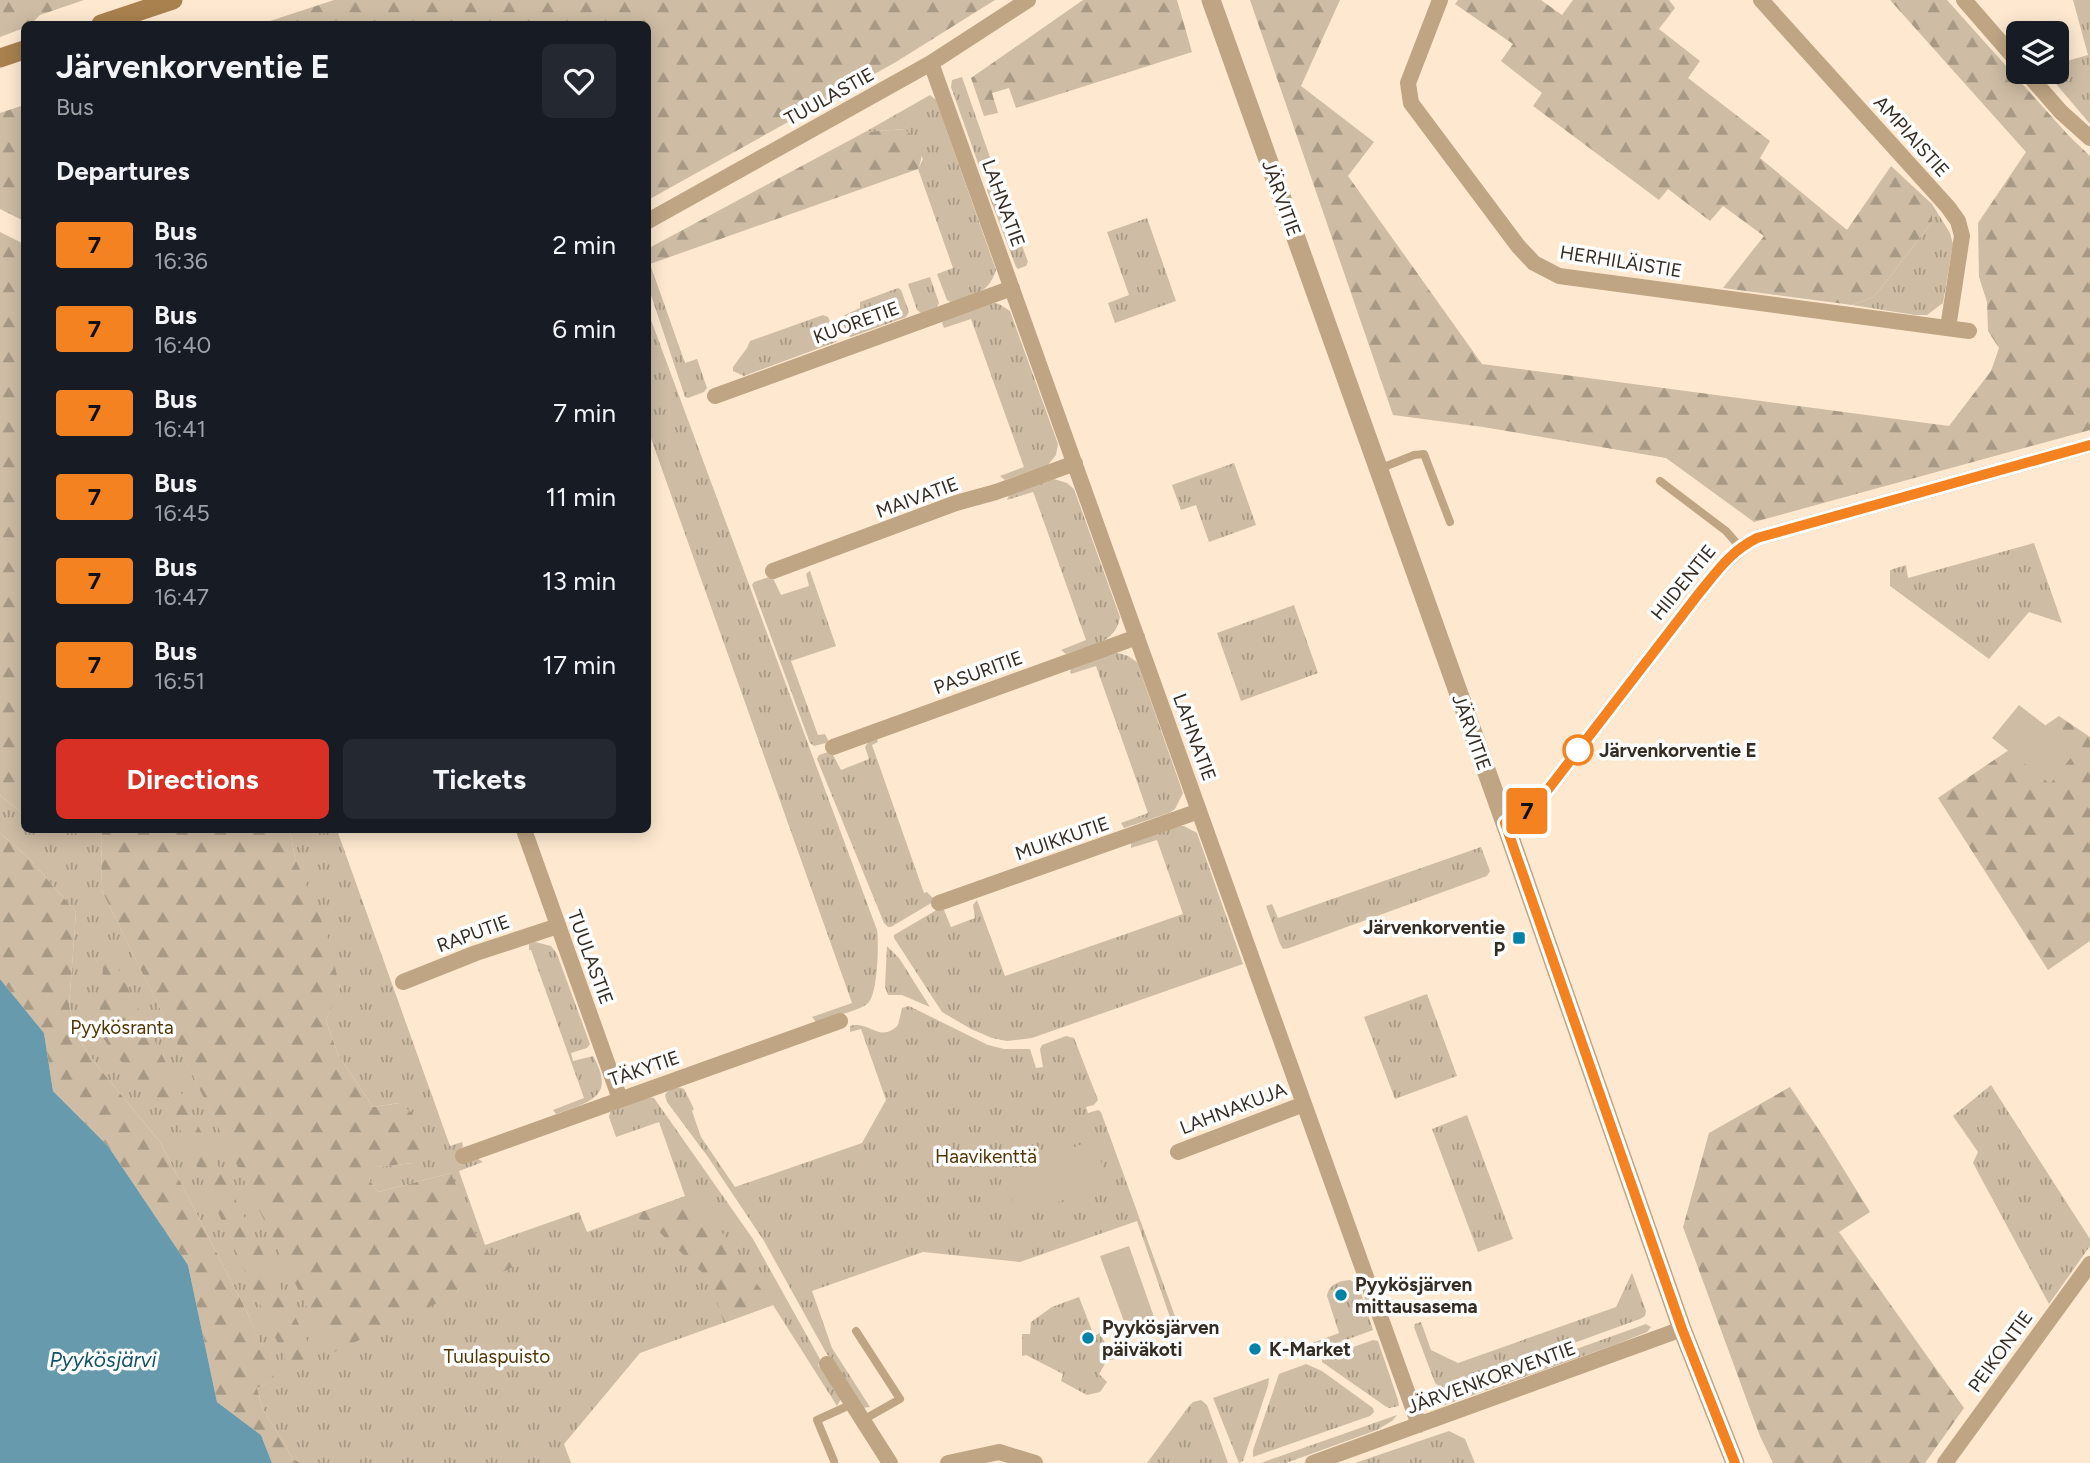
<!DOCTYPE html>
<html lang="en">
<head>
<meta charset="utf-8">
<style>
	:root { --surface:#171b24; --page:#242831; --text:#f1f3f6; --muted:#9ea1a6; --accent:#d93025 }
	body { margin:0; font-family:Figtree,sans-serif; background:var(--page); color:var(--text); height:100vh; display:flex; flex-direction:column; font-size:26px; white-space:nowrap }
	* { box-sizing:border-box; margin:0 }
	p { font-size:23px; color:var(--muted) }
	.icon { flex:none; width:38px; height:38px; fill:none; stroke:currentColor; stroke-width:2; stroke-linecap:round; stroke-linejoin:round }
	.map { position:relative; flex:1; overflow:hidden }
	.panel { position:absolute; left:21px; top:21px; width:630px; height:812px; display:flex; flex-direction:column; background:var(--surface); border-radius:10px; box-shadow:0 4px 18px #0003 }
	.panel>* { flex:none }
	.badge { padding:0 14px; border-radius:5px; font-size:24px; line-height:46px }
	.buttons { position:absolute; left:2006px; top:21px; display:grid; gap:14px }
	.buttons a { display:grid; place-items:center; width:63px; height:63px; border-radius:10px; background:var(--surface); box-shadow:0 4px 18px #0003; font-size:35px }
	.map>.badge { position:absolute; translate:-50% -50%; box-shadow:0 0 0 4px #fff }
	h2 { padding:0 35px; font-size:26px; line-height:63px }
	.round { display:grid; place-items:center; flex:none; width:74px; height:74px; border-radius:10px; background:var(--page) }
	.headline { display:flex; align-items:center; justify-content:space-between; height:119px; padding:0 35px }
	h1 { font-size:33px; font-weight:700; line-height:52px }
	.action { display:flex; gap:14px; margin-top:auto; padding:14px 35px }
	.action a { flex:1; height:80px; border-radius:10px; background:var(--accent); color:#fff; font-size:28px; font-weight:700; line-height:80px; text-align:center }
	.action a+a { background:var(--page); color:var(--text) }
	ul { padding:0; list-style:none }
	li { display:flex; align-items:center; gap:21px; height:84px; padding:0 35px }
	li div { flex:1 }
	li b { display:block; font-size:26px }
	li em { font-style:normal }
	li .badge { min-width:77px; font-weight:700; text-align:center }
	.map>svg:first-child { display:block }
	.grass { fill:url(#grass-tufts) }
	.forest { fill:url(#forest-firs) }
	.pitch { fill:#cebca4 }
	.water { fill:#689aae }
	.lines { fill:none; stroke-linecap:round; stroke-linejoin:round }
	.service { stroke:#bfa584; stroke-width:8 }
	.minor { stroke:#bfa584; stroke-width:16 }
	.tertiary { stroke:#bfa584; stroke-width:19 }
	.secondary { stroke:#a8814e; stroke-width:19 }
	.line-casing { stroke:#fff; stroke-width:16 }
	.line { stroke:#f58220; stroke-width:10 }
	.stop-dot { fill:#fff; stroke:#f58220; stroke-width:3.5 }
	.poi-dot { fill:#0182a6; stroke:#fff; stroke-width:2.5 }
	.labels { text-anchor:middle; stroke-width:7; stroke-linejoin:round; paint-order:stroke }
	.street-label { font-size:19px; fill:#352d24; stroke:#fff }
	.stop-label { font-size:19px; font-weight:bold; fill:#352d24; stroke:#fff; text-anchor:start }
	.poi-label { font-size:19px; font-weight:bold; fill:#352d24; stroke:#fff; text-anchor:start }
	.park-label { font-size:19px; fill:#533503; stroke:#fff }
	.water-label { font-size:21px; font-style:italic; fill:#10546a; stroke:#fff }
</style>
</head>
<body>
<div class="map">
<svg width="2090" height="1463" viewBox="0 0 2090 1463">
	<defs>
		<pattern id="grass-tufts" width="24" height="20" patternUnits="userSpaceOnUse" patternTransform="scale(1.75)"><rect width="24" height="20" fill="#cebca4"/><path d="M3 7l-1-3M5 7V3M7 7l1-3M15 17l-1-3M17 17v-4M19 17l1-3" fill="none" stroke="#a89985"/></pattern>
		<pattern id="forest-firs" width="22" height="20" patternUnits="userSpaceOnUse" patternTransform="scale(1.75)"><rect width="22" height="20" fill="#cebca4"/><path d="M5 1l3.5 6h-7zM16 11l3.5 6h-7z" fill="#a89985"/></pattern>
	</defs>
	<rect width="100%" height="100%" fill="#fee9d0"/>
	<path class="grass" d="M2073,0H2090V124L2046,72H2056V64L2088,55Z
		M962,77L993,166L984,169L979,166L951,87L952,80Z
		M930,95L936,100L996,270C988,295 973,294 951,302L947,300L937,274L953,268L918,169L923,159L905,129L865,132Z
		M999,182L1028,262L1026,266L1018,269L1016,267L987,190L988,186Z
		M1932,204L1950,233L1953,244L1943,303L1927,315H1915L1852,305L1874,297L1932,222Z
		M1147,218L1176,301L1115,323L1108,303L1129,295L1107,232Z
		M651,247L650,264L685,363L697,359L707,388L704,392L688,398L685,397L648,286V249Z
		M930,277L939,303L937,307L921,313L917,310L908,284Z
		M898,288L901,290L909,312L906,317L851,337L847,335L842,319L843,316L860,308V302Z
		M994,303L999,304L1010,311L1058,444L1056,455L1048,465L1005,480L1000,476L1024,467L971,319L944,328L942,323L944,320Z
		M648,312L877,930C879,943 878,997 867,1004C855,1012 831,1017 816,1022L812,1017L852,1003L648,430Z
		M823,315L828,317L838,338L836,342L744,376L733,371V367L747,348L750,341Z
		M1234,463L1256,525L1209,542L1196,505L1181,510L1172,485Z
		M1054,479L1067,483L1074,489L1120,617C1116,644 1088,646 1066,654L1061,650L1086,640L1034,494L1033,492L1007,500L1009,495Z
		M2034,543L2062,623L2029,612L1989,659L1890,586V570L1906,565L1908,578Z
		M810,571L836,646L791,661L818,735L825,734L828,740L826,743L814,746L810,743L752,585L754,582L772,576L781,595L809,586L806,574Z
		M1294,605L1318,673L1241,701L1217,633Z
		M1115,652L1128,656L1137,662L1183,793L1175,809L1169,813L1124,828L1121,823L1148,813L1096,666L1071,674L1070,672L1071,669Z
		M870,739H877L878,742L872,745L924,893L927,892L934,899L933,902L891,927H888L884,923L817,759L819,755L831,751L841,770L869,759L865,747Z
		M0,795L24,815V830H102L101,889L308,1308L451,1173L378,1192L369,1179L376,1167L413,1163L399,1103L373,1107L338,1055L326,1020L340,987L295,858L290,831V830H337L450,1146L462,1142L463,1147L461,1148L483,1162L459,1171L485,1245L579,1212L587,1232L685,1196L659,1122L616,1137L609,1117L610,1112L649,1097L654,1098L753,1239L821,1361L818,1365L841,1399L837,1406L773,1305L640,1353L564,1444L571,1463H301L293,1459L263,1409L257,1388L274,1380L248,1314L160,1142L95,1063L80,1041L69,1006L76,912L27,856L0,833Z
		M1174,826H1184L1197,833L1243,964L1032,1038L1007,1041L992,1038L971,1029L942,1012L894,938V935L940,908L944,910L951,927L975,918L973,905L977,900L1005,976L1183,914L1157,840L1131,848V843Z
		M1481,847L1490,871L1487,876L1289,948L1283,949L1280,944L1266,906L1272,904L1278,918Z
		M535,942L551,946L557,954L590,1044L587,1048L571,1053L573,1061L593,1056C617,1098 588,1102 556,1114L553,1110L584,1098L531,950H529V944Z
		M887,946L899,958L930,1007L902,995H888L885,987Z
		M1427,994L1457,1076L1395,1099L1364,1017Z
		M909,1006L988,1045L1004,1049H1030L1036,1068L1043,1067L1040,1049L1042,1045L1066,1036L1074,1038L1098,1100L1094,1105L1086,1107L1088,1113L1098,1110L1101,1112L1176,1319L1175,1321L1172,1323L1137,1221L1020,1262L923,1252L812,1291L832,1348L870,1407L862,1408L825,1351L764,1241L708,1157L667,1102L665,1095C668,1089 678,1085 684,1089L694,1109L692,1111L701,1137L735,1187L862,1143L886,1100L861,1029L850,1032V1026C869,1020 880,1044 898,1025L902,1008Z
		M1991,1085L2090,1239V1246L2049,1304L1973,1163L1978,1152L1953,1116Z
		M1467,1115L1513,1239L1478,1252L1432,1129Z
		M1632,1273L1646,1311L1645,1316L1640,1319L1449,1388L1440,1387L1435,1383L1414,1327L1415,1324L1421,1322L1431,1350L1458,1363L1616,1307Z
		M1350,1280L1358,1284L1373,1330L1303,1356L1301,1355L1299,1348L1339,1333L1327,1296C1329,1284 1339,1281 1350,1280Z
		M1079,1297L1094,1336L1100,1333L1105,1343L1103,1344L1105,1349L1114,1350L1118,1359L1107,1360L1099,1374L1107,1382L1100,1392L1087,1395L1061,1381L1063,1374L1026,1355L1022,1356V1334H1030L1031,1322L1052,1307Z
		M1646,1324L1651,1327L1647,1332L1617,1344L1445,1405L1443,1397Z
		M1373,1340L1378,1341L1398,1400L1399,1406L1389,1408L1385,1406L1322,1362V1358Z
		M1306,1364L1322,1371L1373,1408L1374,1412L1370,1416L1253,1457V1450L1279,1374Z
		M1269,1378L1268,1386L1243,1461L1239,1463L1213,1398Z
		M1201,1400L1207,1405L1228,1463H1147L1189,1406L1193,1402Z
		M1397,1415L1392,1421L1377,1430L1286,1463H1261Z
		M1449,1431L1465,1439L1475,1463H1355Z"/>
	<path class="forest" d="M0,0H84L40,15L31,24H24V28L0,37Z
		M334,0H995L896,62L648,200V24H261Z
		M1083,0H1177L1192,52L1016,108L1009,88L992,93L998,113L984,116L971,78Z
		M1250,0H1340L1301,86L1374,142L1348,176L1482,364L1949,426L1991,371L1999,348L1988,331L1987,302L1979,277L1978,223L2026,152L1890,0H1947L2069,136L2090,156V430L1754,522L1666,458L1483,427L1393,415Z
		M1458,0H1541L1562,15L1573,0H1669L1675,8L1659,29L1700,61L1688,78L1770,141L1760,158L1847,230L1891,166L1932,204V222L1874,297L1852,305L1723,288L1764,236L1723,206L1710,221L1668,189L1659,200L1533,106L1542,93L1501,61L1513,44L1455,4Z
		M24,105V221L0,209V113Z
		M905,129C919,143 926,149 918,169L650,264L651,247L865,132Z
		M0,232L24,244V815L0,795Z
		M2059,716L2090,737V941L2048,970L1938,798Z
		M102,830H290L295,858L327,934L340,988L326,1020L338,1055L373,1107L400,1103L412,1113L422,1147L413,1163L377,1167L369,1179L378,1192L451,1173L482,1249L488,1254H498L511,1247L515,1266L330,1354L101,889Z
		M0,833L27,856L76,912L69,1006L80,1041L95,1063L160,1142L248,1314L275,1380L257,1388L263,1409L293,1459L301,1463H272L261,1435L217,1402L188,1265L108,1146L53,1091L44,1033L0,979Z
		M105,943L317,1360L291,1372L179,1127L112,1051L98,1030Z
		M1790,1087L1825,1139L1870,1212L1839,1232L1964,1408L1925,1463H1773L1760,1436L1683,1227L1709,1133Z
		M686,1196L710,1213L740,1262L773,1305L724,1323L710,1280L654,1227L633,1215Z"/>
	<path class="pitch" d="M2019,705L2077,750L2050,784L1992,738Z
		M1093,1140L1109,1183L1018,1217L1002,1174Z
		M1129,1246L1154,1317L1126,1327L1100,1256Z"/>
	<path class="water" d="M0,979L44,1033L53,1091L108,1146L188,1265L217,1402L261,1435L272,1463H0Z"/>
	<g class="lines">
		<path class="service" d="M1379,469L1414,455L1424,454L1450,522
			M1660,481L1726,531L1740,547
			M856,1331L900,1399L863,1420
			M834,1461L817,1420L852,1404"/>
		<path class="minor" d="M1440,0L1408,83L1411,103L1518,246L1534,263L1559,276L1969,331
			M1761,0L1948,207L1958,221L1962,236L1948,328
			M1964,0L2018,62
			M931,63L1419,1425
			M2026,72L2061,112L2090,138
			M648,221L931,63L1028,0
			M715,396L1012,288
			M773,571L956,503L996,492L1075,463
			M833,747L1137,637
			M1505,823L1536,805L1700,592C1717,571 1732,551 1757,538L2090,445
			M524,830L620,1099
			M939,903L1199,811
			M403,982L476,953L558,926
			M1178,1152L1304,1104
			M463,1156L840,1021
			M827,1364L890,1463
			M948,1463L999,1452L1035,1463
			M1313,1463L1682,1329
			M1945,1463L2090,1264"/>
		<path class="tertiary" d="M1211,0L1505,823L1682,1329L1735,1463"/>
		<path class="secondary" d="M101,24L173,0
			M0,58L24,50"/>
	</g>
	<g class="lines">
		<g class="line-casing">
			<path id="line" d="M1735,1463L1682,1329L1505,823L1536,805L1700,592C1718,570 1731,551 1757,538L2090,445"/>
		</g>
		<use href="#line" class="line"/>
	</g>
	<circle class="stop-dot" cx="1578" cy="750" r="14"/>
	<g class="poi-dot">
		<rect x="1512" y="931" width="14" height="14" rx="3.5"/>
		<circle cx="1341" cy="1295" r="7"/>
		<circle cx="1088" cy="1338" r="7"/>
		<circle cx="1255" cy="1349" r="7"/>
	</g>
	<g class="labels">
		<g class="street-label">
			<text transform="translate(829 96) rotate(-29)" y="7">TUULASTIE</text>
			<text transform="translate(1912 136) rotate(48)" y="7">AMPIAISTIE</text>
			<text transform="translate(1282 198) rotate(70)" y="7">JÄRVITIE</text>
			<text transform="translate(1004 203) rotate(70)" y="7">LAHNATIE</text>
			<text transform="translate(1621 261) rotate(9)" y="7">HERHILÄISTIE</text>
			<text transform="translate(856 322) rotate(-20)" y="7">KUORETIE</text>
			<text transform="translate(917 497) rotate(-20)" y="7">MAIVATIE</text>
			<text transform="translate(1683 582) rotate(-51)" y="7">HIIDENTIE</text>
			<text transform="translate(978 672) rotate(-20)" y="7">PASURITIE</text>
			<text transform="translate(1472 732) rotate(70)" y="7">JÄRVITIE</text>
			<text transform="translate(1195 737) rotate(70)" y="7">LAHNATIE</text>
			<text transform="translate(1062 838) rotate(-19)" y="7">MUIKKUTIE</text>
			<text transform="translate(473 933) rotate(-20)" y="7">RAPUTIE</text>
			<text transform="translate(591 957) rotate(70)" y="7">TUULASTIE</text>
			<text transform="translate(644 1068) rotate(-19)" y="7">TÄKYTIE</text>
			<text transform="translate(1233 1108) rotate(-21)" y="7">LAHNAKUJA</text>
			<text transform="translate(2000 1351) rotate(-54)" y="7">PEIKONTIE</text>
			<text transform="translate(1491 1377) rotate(-20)" y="7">JÄRVENKORVENTIE</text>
		</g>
		<g class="stop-label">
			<text x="1599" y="757">Järvenkorventie E</text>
		</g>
		<g class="poi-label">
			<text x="1505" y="934" text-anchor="end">Järvenkorventie<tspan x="1505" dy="22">P</tspan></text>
			<text x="1355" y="1291">Pyykösjärven<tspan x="1355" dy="22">mittausasema</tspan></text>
			<text x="1102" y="1334">Pyykösjärven<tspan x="1102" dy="22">päiväkoti</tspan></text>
			<text x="1269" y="1356">K-Market</text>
		</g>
		<g class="park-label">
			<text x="122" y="1034">Pyykösranta</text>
			<text x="986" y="1163">Haavikenttä</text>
			<text x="497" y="1363">Tuulaspuisto</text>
		</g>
		<g class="water-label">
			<text x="103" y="1367">Pyykösjärvi</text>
		</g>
	</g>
</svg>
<div class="buttons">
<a><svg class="icon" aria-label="layers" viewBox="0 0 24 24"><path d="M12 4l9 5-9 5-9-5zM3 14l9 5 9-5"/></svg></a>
</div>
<b class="badge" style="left:1527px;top:811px;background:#f58220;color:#111">7</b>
<section class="panel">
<div class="headline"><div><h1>Järvenkorventie E</h1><p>Bus</p></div><a class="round"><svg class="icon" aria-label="heart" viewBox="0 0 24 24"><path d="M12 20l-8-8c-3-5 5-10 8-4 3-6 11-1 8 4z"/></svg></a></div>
<h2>Departures</h2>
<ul>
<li><span class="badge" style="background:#f58220;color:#111">7</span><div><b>Bus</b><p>16:36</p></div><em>2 min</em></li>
<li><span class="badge" style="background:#f58220;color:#111">7</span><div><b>Bus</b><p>16:40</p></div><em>6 min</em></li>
<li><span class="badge" style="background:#f58220;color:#111">7</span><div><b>Bus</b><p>16:41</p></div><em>7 min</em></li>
<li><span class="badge" style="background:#f58220;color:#111">7</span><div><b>Bus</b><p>16:45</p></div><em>11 min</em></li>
<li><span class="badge" style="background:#f58220;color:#111">7</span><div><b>Bus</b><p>16:47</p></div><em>13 min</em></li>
<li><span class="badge" style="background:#f58220;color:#111">7</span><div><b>Bus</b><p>16:51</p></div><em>17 min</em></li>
</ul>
<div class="action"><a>Directions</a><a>Tickets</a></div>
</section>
</div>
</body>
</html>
